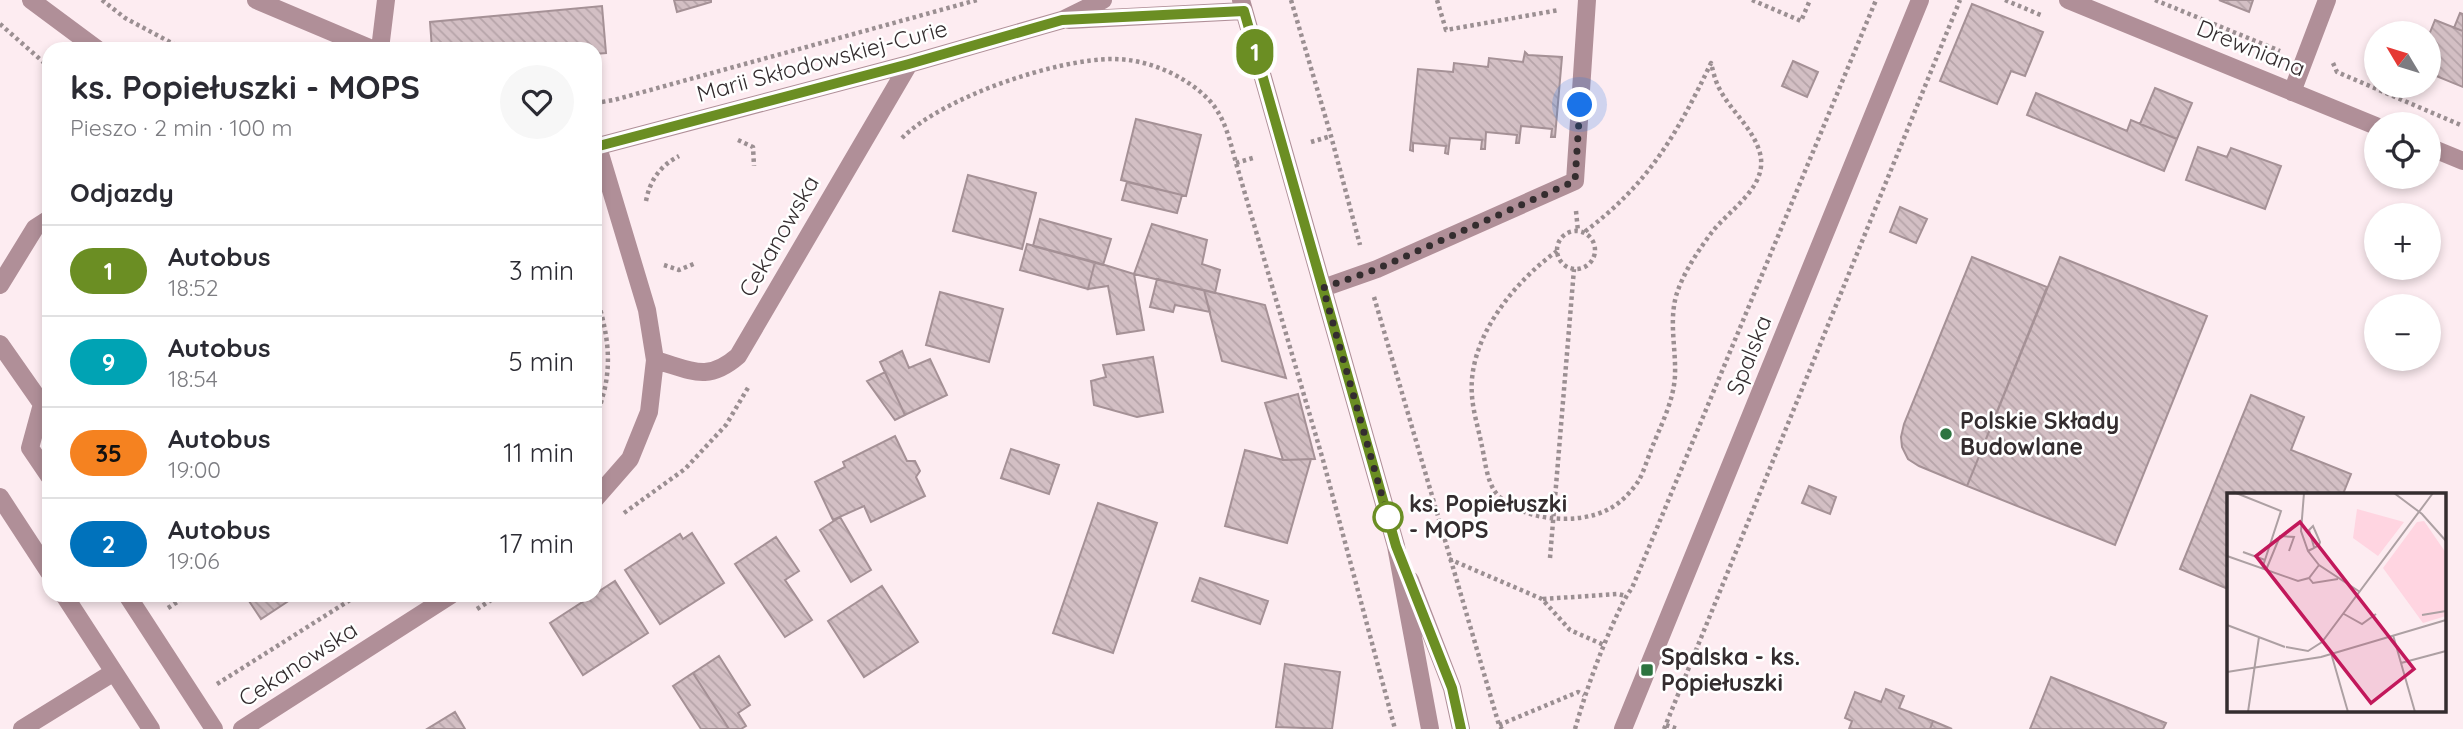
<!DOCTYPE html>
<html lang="pl">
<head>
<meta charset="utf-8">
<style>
	:root { --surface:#fff; --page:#f7f7f7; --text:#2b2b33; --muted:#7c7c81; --line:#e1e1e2 }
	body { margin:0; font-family:Quicksand,sans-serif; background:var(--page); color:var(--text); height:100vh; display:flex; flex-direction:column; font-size:26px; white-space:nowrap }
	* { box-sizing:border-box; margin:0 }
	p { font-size:23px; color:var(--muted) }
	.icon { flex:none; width:38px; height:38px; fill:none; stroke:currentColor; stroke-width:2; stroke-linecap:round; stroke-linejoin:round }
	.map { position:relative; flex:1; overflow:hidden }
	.side { position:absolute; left:42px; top:42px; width:560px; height:560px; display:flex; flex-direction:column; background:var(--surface); border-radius:21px; box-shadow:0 4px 10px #0003 }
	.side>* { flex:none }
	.badge { padding:0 14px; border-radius:23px; font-size:24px; line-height:46px }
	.needle { width:46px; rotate:308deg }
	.buttons { position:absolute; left:2364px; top:21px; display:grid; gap:14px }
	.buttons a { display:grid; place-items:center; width:77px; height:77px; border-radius:50%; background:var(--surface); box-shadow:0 4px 10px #0003; font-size:35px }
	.you { position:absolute; width:35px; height:35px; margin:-18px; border:5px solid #fff; border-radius:50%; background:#1a73e8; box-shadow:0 0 0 10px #1a73e833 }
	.map>.badge { position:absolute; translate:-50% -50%; box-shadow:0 0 0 4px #fff }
	h2 { padding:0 28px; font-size:26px; line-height:63px }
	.round { display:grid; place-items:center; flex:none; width:74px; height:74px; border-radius:37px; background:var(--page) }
	.overview { display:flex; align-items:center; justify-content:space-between; height:119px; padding:0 28px }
	h1 { font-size:33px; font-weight:700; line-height:52px }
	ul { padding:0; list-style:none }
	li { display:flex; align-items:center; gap:21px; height:91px; padding:0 28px; border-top:2px solid var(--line) }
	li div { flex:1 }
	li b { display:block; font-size:26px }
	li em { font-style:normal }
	li .badge { min-width:77px; font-weight:700; text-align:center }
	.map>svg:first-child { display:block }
	.building { fill:url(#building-back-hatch); stroke:#a59196; stroke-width:2 }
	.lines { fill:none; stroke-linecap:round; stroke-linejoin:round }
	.path { stroke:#9b8f92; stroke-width:4.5; stroke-dasharray:3.5 3.5; stroke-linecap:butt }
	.minor { stroke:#b08f98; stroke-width:18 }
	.line-casing { stroke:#fff; stroke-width:16 }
	.line { stroke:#6b8e23; stroke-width:10 }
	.walk { stroke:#342d2f; stroke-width:7; stroke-dasharray:0 12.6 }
	.poi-dot { fill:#2d7440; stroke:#fff; stroke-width:2.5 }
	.stop-dot { fill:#fff; stroke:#6b8e23; stroke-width:3.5 }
	.labels { text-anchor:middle; stroke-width:5; stroke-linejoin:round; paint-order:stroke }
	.street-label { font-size:23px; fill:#342d2f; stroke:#fff }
	.poi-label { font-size:23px; font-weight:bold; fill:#342d2f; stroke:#fff; text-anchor:start }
	.stop-label { font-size:23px; font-weight:bold; fill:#342d2f; stroke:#fff; text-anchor:start }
	.inset-road { fill:none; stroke:#ada0a3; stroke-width:2 }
	.view { fill:#c2185b; fill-opacity:0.15; stroke:#c2185b; stroke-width:3.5 }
	.inset-edge { fill:none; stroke:#342d2f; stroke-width:3.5 }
</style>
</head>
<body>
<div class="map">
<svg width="2463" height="729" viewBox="0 0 2463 729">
	<defs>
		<pattern id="building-back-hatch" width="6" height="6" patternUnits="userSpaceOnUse" patternTransform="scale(1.75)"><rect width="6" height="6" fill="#d3bfc4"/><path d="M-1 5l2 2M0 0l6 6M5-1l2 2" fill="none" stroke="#b6a4a9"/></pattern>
	</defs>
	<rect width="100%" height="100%" fill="#fdecf1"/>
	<path class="building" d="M674,0H711V2L677,12Z
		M2219,0H2253L2249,12Z
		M1972,4L2043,32L2025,76L2011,71L1997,104L1940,81Z
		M602,6L606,53L595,54V49H432L430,22Z
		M2460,13L2463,14V31L2454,28Z
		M2435,20L2463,31V87L2429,73V35Z
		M1525,52L1528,55L1562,57L1555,137H1551L1552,129L1521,126L1519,143H1516L1517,135L1486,132L1485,149H1481L1482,140L1450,138L1448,154L1445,153L1446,146L1413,143V151L1410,150L1418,69L1453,72L1454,63L1488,67L1489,58L1523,62Z
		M1793,61L1818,72L1807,97L1782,86Z
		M2155,88L2192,103L2177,139L2140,124Z
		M2036,93L2127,131L2131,120L2177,139L2164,171L2027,115Z
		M1136,119L1201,135L1186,196L1121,180Z
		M2198,147L2227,157L2231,148L2281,166L2265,209L2186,180Z
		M968,175L1036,193L1022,249L953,231Z
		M1127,182L1182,195L1177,213L1122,200Z
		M1900,207L1927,219L1916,243L1890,232Z
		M1040,219L1111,239L1103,265L1033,246Z
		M1152,224L1207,240L1202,264L1220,270L1215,293L1134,274Z
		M1027,244L1095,262L1088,289L1020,270Z
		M1972,257L2047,287L1967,486L1919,466L1908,459L1902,447L1901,437L1904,424Z
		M2060,257L2207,316L2115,545L1967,486Z
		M1095,262L1134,274L1144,330L1117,334L1108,286L1088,289Z
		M1157,279L1204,290L1210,312L1175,305L1173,312L1150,307Z
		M1204,290L1265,305L1286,378L1222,361Z
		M940,292L1003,309L989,362L926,345Z
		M902,351L909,368L930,359L947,395L905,415L880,362Z
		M1153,357L1163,412L1137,417L1094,405L1091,381L1106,377L1103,365Z
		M885,372L905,415L895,420L867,381Z
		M1298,394L1315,459L1283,460L1265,403Z
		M2251,395L2304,417L2291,450L2351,474L2343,494H2228V589L2180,569Z
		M895,436L907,461H915L920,471L916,477L925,496L871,522L864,506L833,520L815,482L845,467L843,462Z
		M1011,449L1059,465L1049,494L1001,478Z
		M1245,450L1283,460L1311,459L1287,543L1225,526Z
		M1809,486L1836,497L1830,514L1802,503Z
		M1098,503L1157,523L1113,653L1053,633Z
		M840,517L871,570L851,582L820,530Z
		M692,533L724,583L660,624L625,570L680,534L683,539Z
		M776,537L799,571L785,580L812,620L785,637L735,564Z
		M1200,578L1268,601L1260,624L1192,601Z
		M615,581L648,633L583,675L550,623Z
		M882,586L918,642L864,677L828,621Z
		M245,595H287L290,600L261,619Z
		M719,656L750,705L738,713L746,726L741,729H729L693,673Z
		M1285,664L1340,672L1332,729L1276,727Z
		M693,673L729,729H701L673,686Z
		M2051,677L2166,723L2163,729H2030Z
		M1886,689L1904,696L1899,708L1933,721L1930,729H1849L1852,721L1845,718L1855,692L1881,702Z
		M455,712L465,729H427Z
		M1933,721L1952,729H1930Z"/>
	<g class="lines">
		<path class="path" d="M102,0L125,18L183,49
			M1291,0L1331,136L1360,245
			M1437,0L1446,30L1559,10
			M1752,0L1801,21L1810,0
			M2005,0L2043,16
			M2155,0L2280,51
			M0,24L49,67
			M2333,63L2337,72L2463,126
			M595,103L614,100L977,0
			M902,138C943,97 1056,59 1113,59C1147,59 1185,75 1209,100C1225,117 1230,141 1236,163L1323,460L1395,729
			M738,140L753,147L754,166
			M1311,142L1331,136
			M1236,163L1256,157
			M646,201C650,180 660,166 679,156
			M1576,211L1578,231
			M1557 250a19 19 0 1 1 38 0a19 19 0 1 1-38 0Z
			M1557,251C1514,282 1467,339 1472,396C1473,411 1478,427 1481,442C1485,458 1486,480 1496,493C1519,521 1578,526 1609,509C1621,503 1632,491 1639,480C1644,471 1647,460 1651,450C1660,427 1674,401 1675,375C1676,348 1669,323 1676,296C1683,273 1698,251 1712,232C1731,208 1771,185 1759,150C1751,126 1730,110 1719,88C1715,80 1713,71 1711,63C1677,134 1648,185 1583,233
			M664,265L679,270L696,263
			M595,290C605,326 613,354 604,392C601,401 600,410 595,418
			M1374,297L1499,725L1502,729
			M624,513L685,469L726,425L749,386
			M1550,558L1574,269
			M1449,559L1542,599L1570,630L1604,645
			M1543,599L1618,594L1626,596
			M168,608L188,595
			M477,609L499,595
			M217,684L358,595
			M1499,725L1578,692L1584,695
			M1666,725L1678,729
			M1575,729C1585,694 1597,660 1612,626C1618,613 1623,600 1632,588L1876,0
			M1664,729L1960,0"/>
		<path class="minor" d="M31,0L97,49
			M256,0L372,49
			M1241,0L1396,546L1430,729
			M2068,0L2376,126
			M1069,20L1244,11
			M380,49L386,0
			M2292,92L2327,0
			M595,147L909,64L1062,20L1103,0
			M2429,147L2463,161
			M0,285L35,228L49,219
			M1323,288L1377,269L1575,181L1587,0
			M0,344L42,404L30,448L49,476
			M655,360C691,370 707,383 738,356L909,64
			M0,497L49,572
			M595,499L630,459L649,412L655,360L647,310L598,147
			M1410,580L1452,688L1461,729
			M64,595L151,729
			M127,595L214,729
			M22,729L114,672
			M242,729L451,595
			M1623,729L1920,0"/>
	</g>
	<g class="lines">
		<g class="line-casing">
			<path id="line" d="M595,147L909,64L1062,20L1244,11L1396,546L1452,688L1461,729"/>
		</g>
		<use href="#line" class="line"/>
		<path class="walk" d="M1388,517L1323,288L1377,269L1575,181L1580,105"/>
	</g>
	<g class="poi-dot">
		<circle cx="1946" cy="434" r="7"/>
		<rect x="1640" y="663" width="14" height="14" rx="3.5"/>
	</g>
	<circle class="stop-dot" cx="1388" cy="517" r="14"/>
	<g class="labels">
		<g class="street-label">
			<text transform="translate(2251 48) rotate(22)" y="8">Drewniana</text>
			<text transform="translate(822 61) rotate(-15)" y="8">Marii Skłodowskiej-Curie</text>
			<text transform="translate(779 236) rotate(-60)" y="8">Cekanowska</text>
			<text transform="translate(1749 355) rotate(-68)" y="8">Spalska</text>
			<text transform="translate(298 664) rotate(-33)" y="8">Cekanowska</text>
		</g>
		<g class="poi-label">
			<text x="1960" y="429">Polskie Składy<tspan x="1960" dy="26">Budowlane</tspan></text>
			<text x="1661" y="665">Spalska - ks.<tspan x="1661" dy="26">Popiełuszki</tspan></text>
		</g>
		<g class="stop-label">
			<text x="1409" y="512">ks. Popiełuszki<tspan x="1409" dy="26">- MOPS</tspan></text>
		</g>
	</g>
	<g transform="translate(2227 493)">
		<rect width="219" height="219" fill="#fdecf1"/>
		<path d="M130,16L177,29L151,63L126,45ZM197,28L219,60V123L196,130L156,75L190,29Z" fill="#ffd5e1"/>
		<path class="inset-road" d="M9,0L54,18L35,76M77,0L74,38L81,58L92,72L133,99M167,0L195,21L219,48M81,58L85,56L92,52L93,49L86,33L82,37L87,54M16,59L38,67M0,63L71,88L82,85L92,72M39,77L53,43L67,44L62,58M82,85L86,90L111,86M117,121L135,131L149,121M195,122L219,118M0,132L58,154M166,142L188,219M59,154L81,158L95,149L206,0M104,160L121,219M174,170L219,158M0,179L94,164L219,127M21,219L32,144"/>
		<path class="view" d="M73,29L187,176L144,210L29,63Z"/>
		<rect width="219" height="219" class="inset-edge"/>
	</g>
</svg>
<div class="buttons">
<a><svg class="needle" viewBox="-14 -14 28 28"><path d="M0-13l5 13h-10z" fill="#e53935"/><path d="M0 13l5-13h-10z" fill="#7c7c81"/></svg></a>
<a><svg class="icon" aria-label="locate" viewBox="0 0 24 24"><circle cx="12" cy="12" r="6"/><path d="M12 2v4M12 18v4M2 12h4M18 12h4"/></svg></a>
<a>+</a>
<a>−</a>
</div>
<div class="you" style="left:1580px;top:105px"></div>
<b class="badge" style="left:1255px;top:52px;background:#6b8e23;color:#fff">1</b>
<section class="side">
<div class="overview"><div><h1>ks. Popiełuszki - MOPS</h1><p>Pieszo · 2 min · 100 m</p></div><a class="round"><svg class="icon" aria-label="heart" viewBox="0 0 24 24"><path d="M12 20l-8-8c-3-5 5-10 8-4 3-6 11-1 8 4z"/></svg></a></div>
<h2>Odjazdy</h2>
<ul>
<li><span class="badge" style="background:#6b8e23;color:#fff">1</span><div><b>Autobus</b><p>18:52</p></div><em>3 min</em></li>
<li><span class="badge" style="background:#00a3b4;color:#fff">9</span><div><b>Autobus</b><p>18:54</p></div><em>5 min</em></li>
<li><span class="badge" style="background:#f58220;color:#111">35</span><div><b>Autobus</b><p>19:00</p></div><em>11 min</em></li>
<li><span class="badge" style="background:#0072bc;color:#fff">2</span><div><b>Autobus</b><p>19:06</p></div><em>17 min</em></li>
</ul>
</section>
</div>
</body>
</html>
